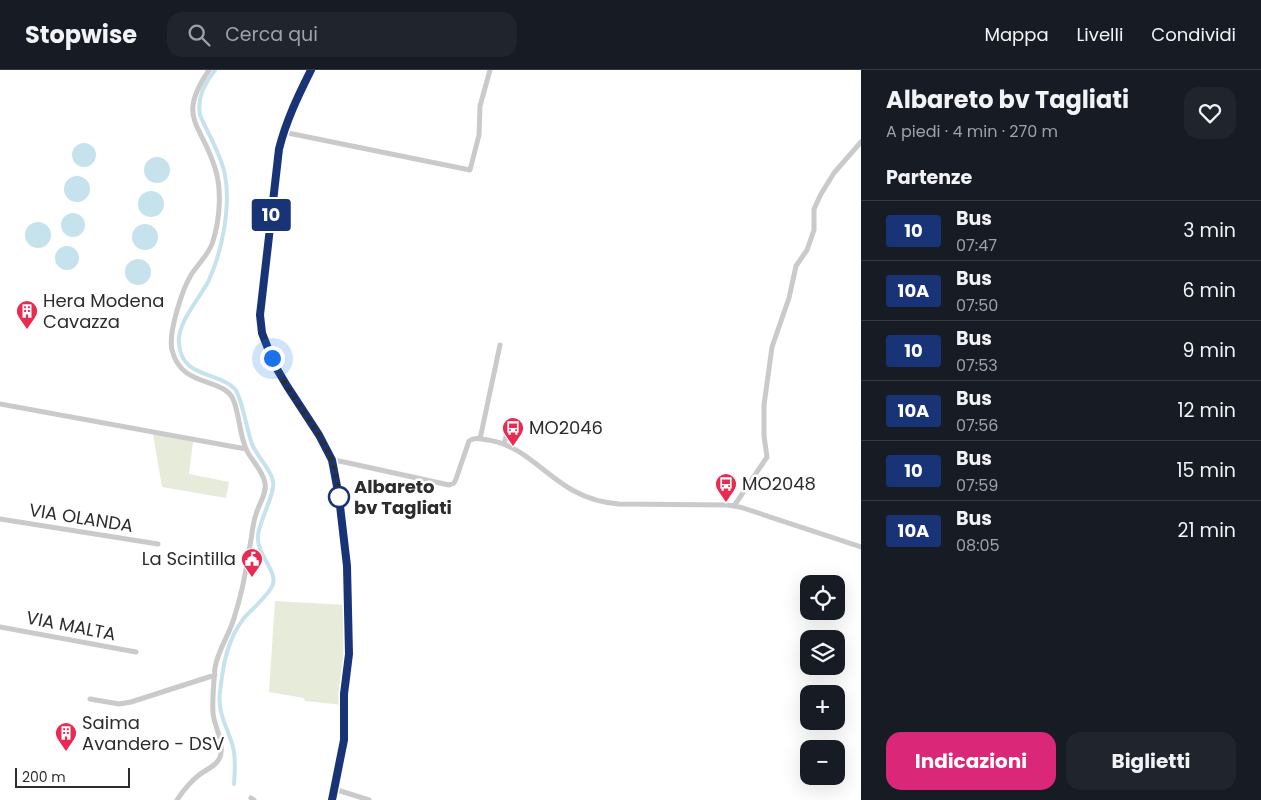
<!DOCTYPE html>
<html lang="it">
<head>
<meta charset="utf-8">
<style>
	:root { --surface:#171b24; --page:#20242c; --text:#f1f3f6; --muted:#9ea1a6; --line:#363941; --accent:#db2777 }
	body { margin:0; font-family:Poppins,sans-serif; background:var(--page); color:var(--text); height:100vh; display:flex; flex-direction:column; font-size:19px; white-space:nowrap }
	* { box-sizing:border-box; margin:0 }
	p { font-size:16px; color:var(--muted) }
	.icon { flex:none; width:28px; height:28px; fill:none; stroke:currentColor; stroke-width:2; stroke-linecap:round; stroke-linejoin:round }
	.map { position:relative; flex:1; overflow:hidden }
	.details { display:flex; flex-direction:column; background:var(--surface); width:400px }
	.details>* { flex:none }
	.badge { padding:0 10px; border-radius:4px; font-size:18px; line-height:32px }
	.tools { position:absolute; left:800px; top:505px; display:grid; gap:10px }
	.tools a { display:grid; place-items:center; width:45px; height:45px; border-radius:10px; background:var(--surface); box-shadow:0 5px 20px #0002; font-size:25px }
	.scale { position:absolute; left:15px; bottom:12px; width:115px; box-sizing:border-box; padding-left:5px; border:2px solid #2d2d2d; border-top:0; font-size:14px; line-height:18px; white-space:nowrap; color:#2d2d2d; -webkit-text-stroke:4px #fff; paint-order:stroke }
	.you { position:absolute; width:25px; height:25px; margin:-12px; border:4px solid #fff; border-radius:50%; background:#1a73e8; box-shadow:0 0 0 8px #1a73e833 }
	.map>.badge { position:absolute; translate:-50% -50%; box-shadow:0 0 0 2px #fff }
	h2 { padding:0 25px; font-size:19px; line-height:45px }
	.round { display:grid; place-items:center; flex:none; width:52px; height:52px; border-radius:15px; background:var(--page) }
	.head { display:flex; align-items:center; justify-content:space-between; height:85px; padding:0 25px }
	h1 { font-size:24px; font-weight:700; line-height:38px }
	.cta { display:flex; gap:10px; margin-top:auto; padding:10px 25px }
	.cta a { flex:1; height:58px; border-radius:15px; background:var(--accent); color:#fff; font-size:20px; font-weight:700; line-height:58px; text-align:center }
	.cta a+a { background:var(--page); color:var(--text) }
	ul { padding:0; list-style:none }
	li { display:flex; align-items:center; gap:15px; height:60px; padding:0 25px; border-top:1px solid var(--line) }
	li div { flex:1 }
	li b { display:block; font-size:19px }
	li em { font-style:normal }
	li .badge { min-width:55px; font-weight:700; text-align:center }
	header { display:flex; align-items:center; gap:30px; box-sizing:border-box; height:70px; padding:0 25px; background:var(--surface); border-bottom:1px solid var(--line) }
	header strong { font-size:24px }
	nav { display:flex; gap:28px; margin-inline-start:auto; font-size:18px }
	.search { width:350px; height:45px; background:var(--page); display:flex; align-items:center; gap:12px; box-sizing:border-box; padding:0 18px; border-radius:15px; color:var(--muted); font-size:19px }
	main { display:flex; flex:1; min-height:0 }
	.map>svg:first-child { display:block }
	.green { fill:#e6ebda }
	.water { fill:#c6e2ec }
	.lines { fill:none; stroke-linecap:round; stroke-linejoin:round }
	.canal { stroke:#c6e2ec; stroke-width:4 }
	.minor { stroke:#cacaca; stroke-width:5 }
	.line-casing { stroke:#fff; stroke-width:11 }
	.line { stroke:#193476; stroke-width:8 }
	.walk { stroke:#2d2d2d; stroke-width:5; stroke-dasharray:0 9 }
	.stop-dot { fill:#fff; stroke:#193476; stroke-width:2.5 }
	.labels { text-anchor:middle; stroke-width:5; stroke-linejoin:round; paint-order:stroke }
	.poi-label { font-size:18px; fill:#2d2d2d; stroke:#fff; text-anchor:start }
	.stop-label { font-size:18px; font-weight:bold; fill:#2d2d2d; stroke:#fff; text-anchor:start }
	.street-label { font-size:18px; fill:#2d2d2d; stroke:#fff }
</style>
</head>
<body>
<header>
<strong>Stopwise</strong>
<div class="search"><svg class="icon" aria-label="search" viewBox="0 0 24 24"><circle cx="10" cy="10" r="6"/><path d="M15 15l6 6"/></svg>Cerca qui</div>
<nav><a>Mappa</a><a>Livelli</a><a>Condividi</a></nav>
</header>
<main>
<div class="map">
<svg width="861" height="730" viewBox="0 0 861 730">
	<rect width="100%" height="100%" fill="#fff"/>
	<path class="green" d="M153,364L193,372L189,404L229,412L226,428L162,417Z
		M275,531L346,535L347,585L343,635L305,631L304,628L269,622Z"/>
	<path class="water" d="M72 85a12 12 0 1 1 24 0a12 12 0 1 1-24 0Z
		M144 100a13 13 0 1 1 26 0a13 13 0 1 1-26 0Z
		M64 119a13 13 0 1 1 26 0a13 13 0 1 1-26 0Z
		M138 134a13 13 0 1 1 26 0a13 13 0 1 1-26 0Z
		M61 155a12 12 0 1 1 24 0a12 12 0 1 1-24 0Z
		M25 165a13 13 0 1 1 26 0a13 13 0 1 1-26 0Z
		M132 167a13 13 0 1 1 26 0a13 13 0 1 1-26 0Z
		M55 188a12 12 0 1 1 24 0a12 12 0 1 1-24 0Z
		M125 202a13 13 0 1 1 26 0a13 13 0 1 1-26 0Z"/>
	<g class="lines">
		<path class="canal" d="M215,0C204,15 197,27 200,45C208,64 221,84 225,105C231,136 222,183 208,212C199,229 177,253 179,273C181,308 216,301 234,318C241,324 247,360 251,371C255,386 269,395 273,411C276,422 260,449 258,465C256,484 277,500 273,514C270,524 252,539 244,548C227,570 223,595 220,622C217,643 228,658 233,677C236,689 235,702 234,714"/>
		<path class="minor" d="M311,0C298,26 286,51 279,79L260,245L262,263L275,294L287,316L319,365L332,390L339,427L347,496L349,584L344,624V670L332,730
			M283,62L470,100L479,65L480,36L490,0
			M0,334L246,379
			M480,369L500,275
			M504,374L511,350
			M332,390L344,392L449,415L454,413L456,409L469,371C475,367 481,369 488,370C523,375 544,405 574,421C587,428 604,433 619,434L727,435L740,437L861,477
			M734,436L767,387L764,366V335L772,277L789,228L796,196L807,180L814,160V139L821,124L834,103L861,72
			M0,449L158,474
			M0,557L136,582
			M90,629L119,634L131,632L215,605
			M334,719L369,730
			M251,728L254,730
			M177,730C183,721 190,712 199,705C205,700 217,696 220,687C225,673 214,656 213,643C212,628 214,612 215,598C218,579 229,566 234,548C241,527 246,502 249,480C252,468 252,456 256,444C259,434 267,423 265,413C263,401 252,391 247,381C239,365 240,345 233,329C223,307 181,318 172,280C168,263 182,220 191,205C198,194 210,183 213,171C220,149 222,119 215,98C201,52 176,49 209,0"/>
	</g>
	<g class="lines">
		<g class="line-casing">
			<path id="line" d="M311,0C298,26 286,51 279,79L260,245L262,263L274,294L287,316L319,365L332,390L339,427L347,496L349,584L344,624V670L332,730"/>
		</g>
		<use href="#line" class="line"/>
		<path class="walk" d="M272,288C287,324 316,353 331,389C336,401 338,416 339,427"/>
	</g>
	<defs>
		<g id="building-pin" transform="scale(1.125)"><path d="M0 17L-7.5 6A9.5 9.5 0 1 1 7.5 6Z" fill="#e92b52" stroke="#fff"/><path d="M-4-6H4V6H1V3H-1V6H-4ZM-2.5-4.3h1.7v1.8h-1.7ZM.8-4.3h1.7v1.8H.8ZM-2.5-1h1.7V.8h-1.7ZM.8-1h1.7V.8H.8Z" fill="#fff"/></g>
		<g id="bus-pin" transform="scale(1.125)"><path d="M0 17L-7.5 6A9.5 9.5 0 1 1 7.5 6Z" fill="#e92b52" stroke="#fff"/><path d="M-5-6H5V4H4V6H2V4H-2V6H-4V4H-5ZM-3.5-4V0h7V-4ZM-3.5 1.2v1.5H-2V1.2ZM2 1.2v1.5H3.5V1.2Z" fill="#fff"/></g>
		<g id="civic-pin" transform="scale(1.125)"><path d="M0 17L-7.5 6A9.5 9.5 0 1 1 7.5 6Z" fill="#e92b52" stroke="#fff"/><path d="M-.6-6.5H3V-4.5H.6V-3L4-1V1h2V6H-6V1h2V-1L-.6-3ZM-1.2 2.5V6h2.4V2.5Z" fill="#fff"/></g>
	</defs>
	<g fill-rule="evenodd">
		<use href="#building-pin" x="27" y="241"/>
		<use href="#bus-pin" x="513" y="358"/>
		<use href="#bus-pin" x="726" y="414"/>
		<use href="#civic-pin" x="252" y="489"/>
		<use href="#building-pin" x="66" y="663"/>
	</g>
	<circle class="stop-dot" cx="339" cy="427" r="10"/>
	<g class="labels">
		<g class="poi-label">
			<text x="43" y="237">Hera Modena<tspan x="43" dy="21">Cavazza</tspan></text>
			<text x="529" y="364">MO2046</text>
			<text x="742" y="420">MO2048</text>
			<text x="236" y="495" text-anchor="end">La Scintilla</text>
			<text x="82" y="659">Saima<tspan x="82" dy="21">Avandero - DSV</tspan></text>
		</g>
		<g class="stop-label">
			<text x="354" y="423">Albareto<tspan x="354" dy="21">bv Tagliati</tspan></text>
		</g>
		<g class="street-label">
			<text transform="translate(81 448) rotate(9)" y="6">VIA OLANDA</text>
			<text transform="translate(71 556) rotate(11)" y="6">VIA MALTA</text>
		</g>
	</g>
</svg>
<div class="tools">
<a><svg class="icon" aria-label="locate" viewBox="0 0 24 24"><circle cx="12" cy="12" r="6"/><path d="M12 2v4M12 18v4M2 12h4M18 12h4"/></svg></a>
<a><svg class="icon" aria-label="layers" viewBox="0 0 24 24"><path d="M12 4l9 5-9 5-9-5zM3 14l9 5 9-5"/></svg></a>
<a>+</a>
<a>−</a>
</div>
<div class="scale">200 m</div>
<div class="you" style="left:272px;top:288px"></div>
<b class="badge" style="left:271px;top:145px;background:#193476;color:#fff">10</b>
</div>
<section class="details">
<div class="head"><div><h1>Albareto bv Tagliati</h1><p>A piedi · 4 min · 270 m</p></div><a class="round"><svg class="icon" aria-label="heart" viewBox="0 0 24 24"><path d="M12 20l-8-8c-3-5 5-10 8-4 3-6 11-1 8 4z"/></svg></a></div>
<h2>Partenze</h2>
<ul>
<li><span class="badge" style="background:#193476;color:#fff">10</span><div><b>Bus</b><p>07:47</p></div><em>3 min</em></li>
<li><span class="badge" style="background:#193476;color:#fff">10A</span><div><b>Bus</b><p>07:50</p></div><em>6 min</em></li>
<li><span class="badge" style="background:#193476;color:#fff">10</span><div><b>Bus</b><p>07:53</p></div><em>9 min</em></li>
<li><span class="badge" style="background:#193476;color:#fff">10A</span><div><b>Bus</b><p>07:56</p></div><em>12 min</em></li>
<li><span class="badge" style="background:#193476;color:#fff">10</span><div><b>Bus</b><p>07:59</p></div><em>15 min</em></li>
<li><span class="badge" style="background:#193476;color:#fff">10A</span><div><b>Bus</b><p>08:05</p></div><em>21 min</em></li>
</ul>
<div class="cta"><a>Indicazioni</a><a>Biglietti</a></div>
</section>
</main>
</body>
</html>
